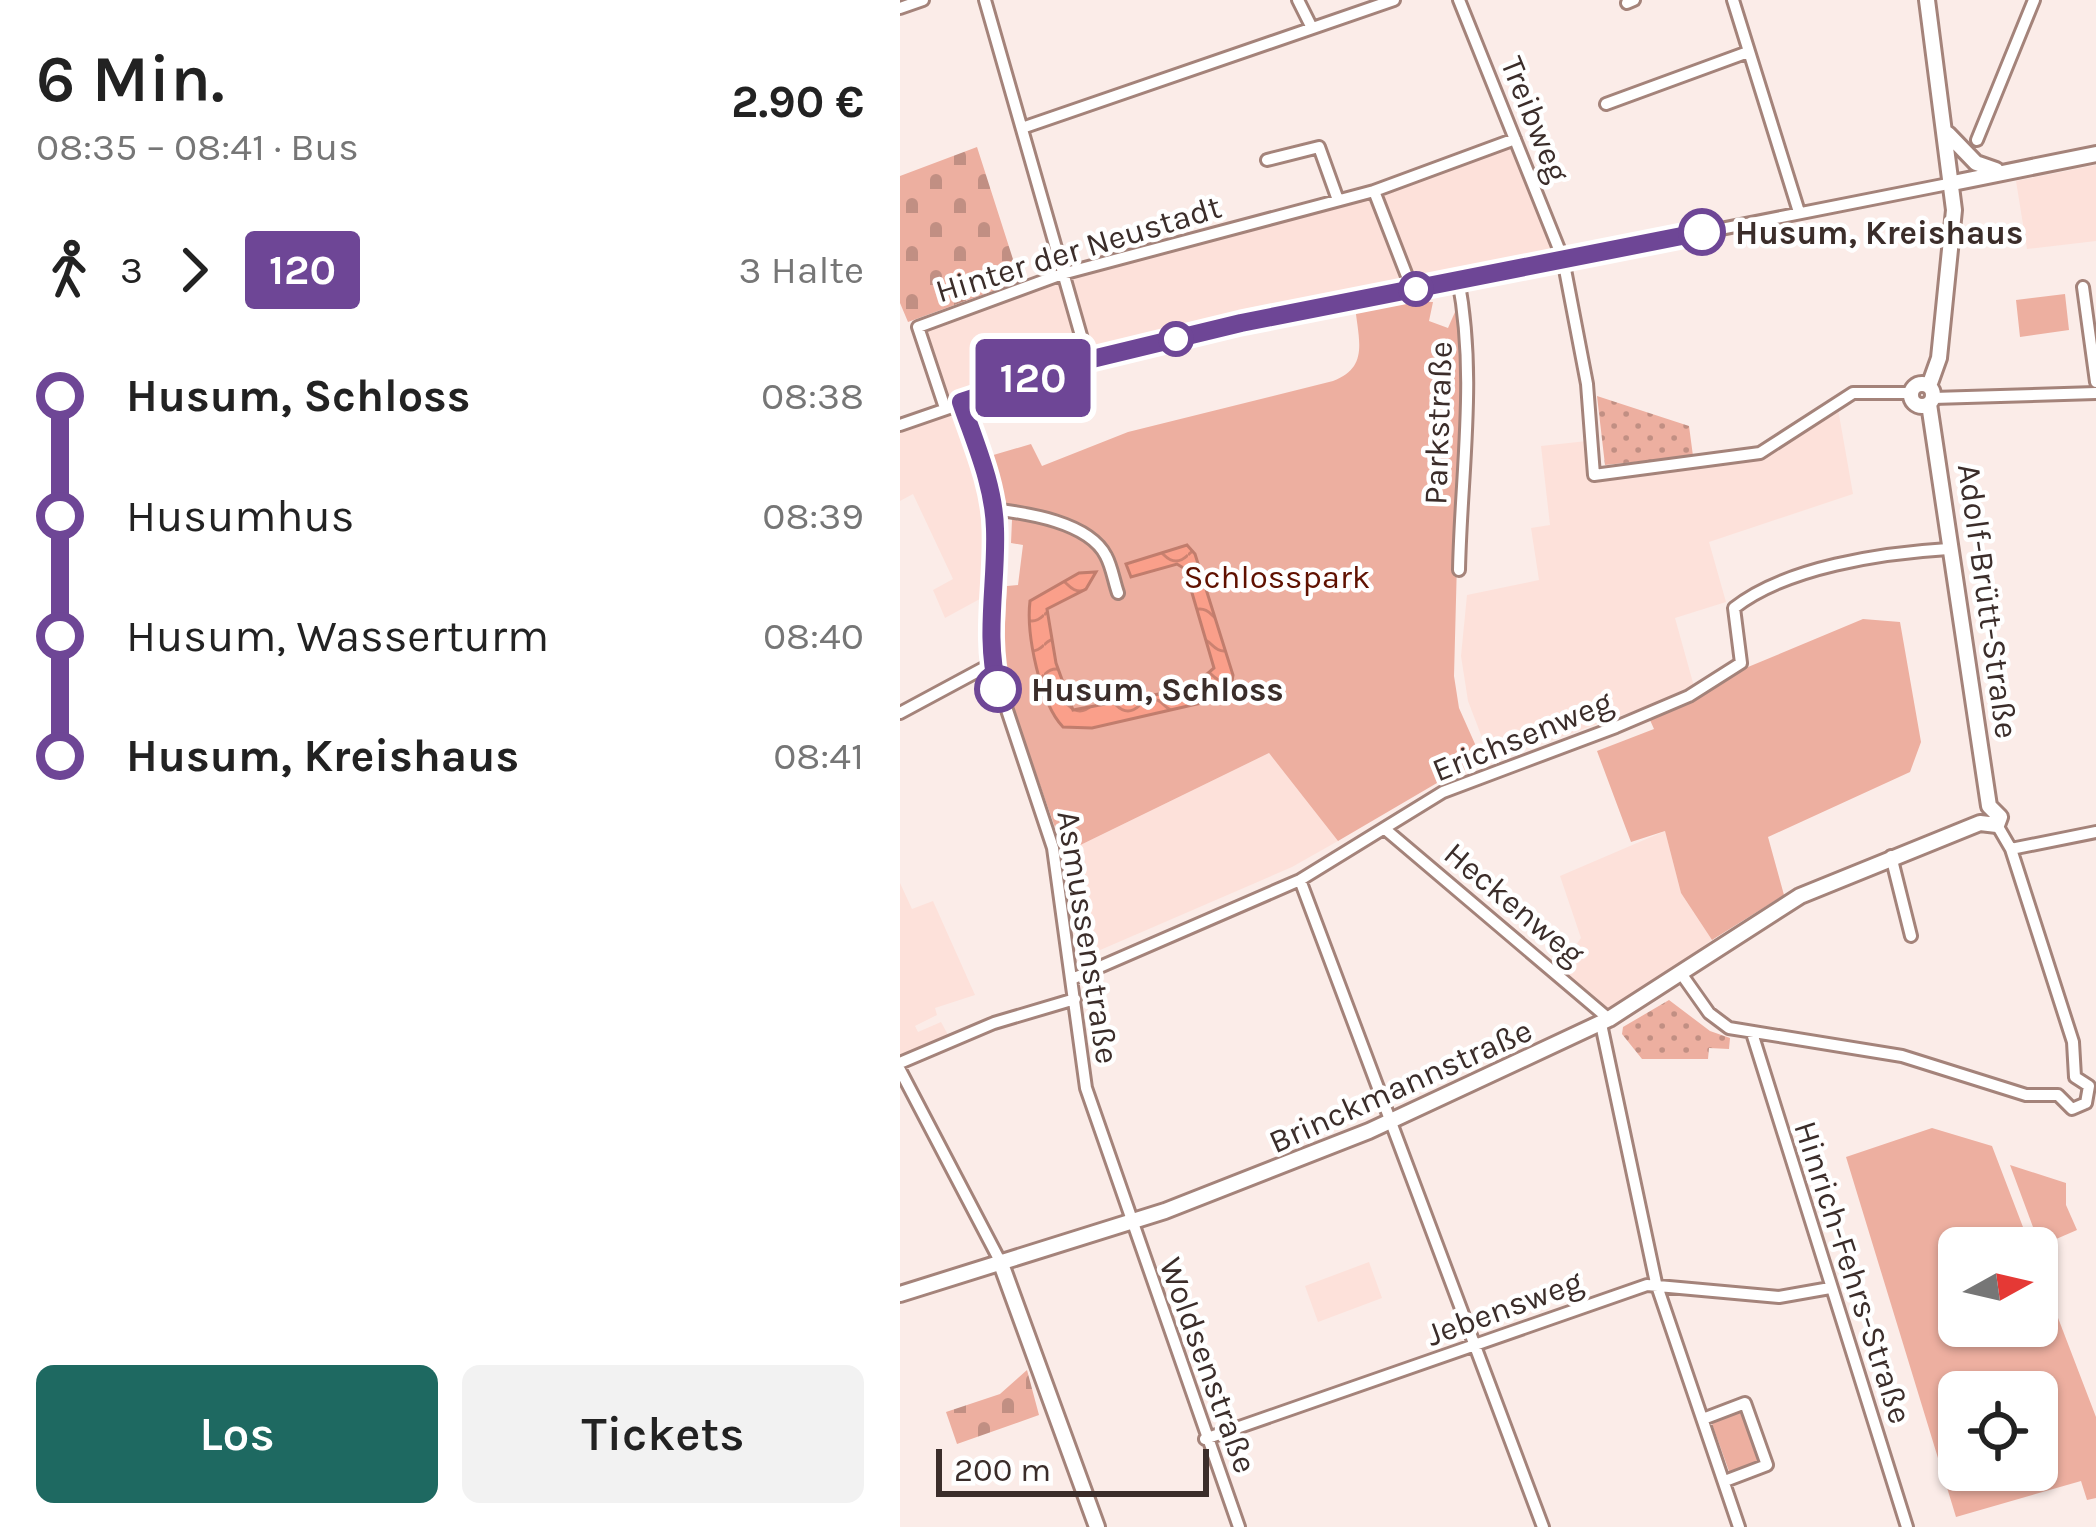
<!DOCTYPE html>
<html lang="de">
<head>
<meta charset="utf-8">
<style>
	:root { --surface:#fff; --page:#f2f2f2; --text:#222; --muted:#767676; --accent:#1e6961 }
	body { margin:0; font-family:Karla,sans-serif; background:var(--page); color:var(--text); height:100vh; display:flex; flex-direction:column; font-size:45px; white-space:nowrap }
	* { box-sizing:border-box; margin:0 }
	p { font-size:39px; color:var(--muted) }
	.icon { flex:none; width:66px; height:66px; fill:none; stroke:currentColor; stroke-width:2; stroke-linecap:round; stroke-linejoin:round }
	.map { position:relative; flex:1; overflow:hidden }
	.sheet { display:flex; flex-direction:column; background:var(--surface); width:900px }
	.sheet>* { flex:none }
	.badge { padding:0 24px; border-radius:9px; font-size:42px; line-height:78px }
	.needle { width:78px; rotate:82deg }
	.tools { position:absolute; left:1038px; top:1227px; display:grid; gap:24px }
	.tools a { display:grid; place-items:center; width:120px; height:120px; border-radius:18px; background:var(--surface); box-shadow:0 3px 9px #0004; font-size:60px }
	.scale { position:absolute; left:36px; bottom:30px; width:273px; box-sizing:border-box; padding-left:12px; border:6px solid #3b2d2a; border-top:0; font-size:33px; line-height:42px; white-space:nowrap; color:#3b2d2a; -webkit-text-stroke:9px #fff; paint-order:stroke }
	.map>.badge { position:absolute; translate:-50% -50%; box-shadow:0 0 0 6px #fff }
	.legs { display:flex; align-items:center; gap:18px; height:132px; padding:0 36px; font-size:39px }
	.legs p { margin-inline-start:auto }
	.headline { display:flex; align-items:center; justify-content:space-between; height:204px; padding:0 36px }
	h1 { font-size:66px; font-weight:600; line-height:90px }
	.action { display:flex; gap:24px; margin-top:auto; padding:24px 36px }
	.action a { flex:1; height:138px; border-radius:18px; background:var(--accent); color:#fff; font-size:48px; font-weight:600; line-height:138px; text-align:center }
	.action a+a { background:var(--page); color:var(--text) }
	ul { padding:0 36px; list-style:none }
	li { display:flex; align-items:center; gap:42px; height:120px; font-size:45px }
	li i { display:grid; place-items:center; width:18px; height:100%; margin:0 15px; background:currentColor }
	li i::after { content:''; width:30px; height:30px; margin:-15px; border:9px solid; border-radius:50%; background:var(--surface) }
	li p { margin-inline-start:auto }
	li:first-child i { background:linear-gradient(#0000 50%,currentColor 0) }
	li:last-child i { background:linear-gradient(currentColor 50%,#0000 0) }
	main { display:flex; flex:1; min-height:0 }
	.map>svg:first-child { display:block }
	.built { fill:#fde1da }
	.grass { fill:url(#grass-dots) }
	.cemetery { fill:url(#cemetery-stones) }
	.green { fill:#edafa0; fill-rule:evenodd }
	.water { fill:url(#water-waves); stroke:#c17d6d; stroke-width:3 }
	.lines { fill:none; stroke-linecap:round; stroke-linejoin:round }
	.minor-casing { stroke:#a4837a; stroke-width:16 }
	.major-casing { stroke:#a4837a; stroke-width:20 }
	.minor { stroke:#fff; stroke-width:10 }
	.major { stroke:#fff; stroke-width:14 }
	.line-1-casing { stroke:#fff; stroke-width:27 }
	.line-1 { stroke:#6e4696; stroke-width:18 }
	.stop-1-dot { fill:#fff; stroke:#6e4696; stroke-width:6 }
	.labels { text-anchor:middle; stroke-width:9; stroke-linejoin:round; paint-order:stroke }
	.street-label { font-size:33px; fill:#3b2d2a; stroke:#fff }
	.stop-label { font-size:33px; font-weight:bold; fill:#3b2d2a; stroke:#fff; text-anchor:start }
	.park-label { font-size:33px; fill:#601100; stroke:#fff }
</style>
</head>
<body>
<main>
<section class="sheet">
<div class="headline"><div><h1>6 Min.</h1><p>08:35 – 08:41 · Bus</p></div><b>2.90 €</b></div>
<div class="legs"><svg class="icon" aria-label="walk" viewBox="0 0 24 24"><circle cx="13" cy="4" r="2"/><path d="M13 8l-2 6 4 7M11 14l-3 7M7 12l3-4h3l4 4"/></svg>3<svg class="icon" aria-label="forward" viewBox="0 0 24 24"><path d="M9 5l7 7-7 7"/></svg><b class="badge" style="background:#6e4696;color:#fff">120</b><p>3 Halte</p></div>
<ul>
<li><i style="color:#6e4696"></i><b>Husum, Schloss</b><p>08:38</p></li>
<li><i style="color:#6e4696"></i><span>Husumhus</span><p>08:39</p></li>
<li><i style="color:#6e4696"></i><span>Husum, Wasserturm</span><p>08:40</p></li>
<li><i style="color:#6e4696"></i><b>Husum, Kreishaus</b><p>08:41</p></li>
</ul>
<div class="action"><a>Los</a><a>Tickets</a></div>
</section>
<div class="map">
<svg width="1196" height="1527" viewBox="0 0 1196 1527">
	<defs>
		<pattern id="grass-dots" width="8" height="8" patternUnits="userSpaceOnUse" patternTransform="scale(3)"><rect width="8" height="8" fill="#edafa0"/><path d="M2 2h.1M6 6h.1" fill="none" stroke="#c18f83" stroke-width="1.8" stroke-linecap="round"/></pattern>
		<pattern id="cemetery-stones" width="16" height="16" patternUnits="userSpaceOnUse" patternTransform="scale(3)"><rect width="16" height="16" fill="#edafa0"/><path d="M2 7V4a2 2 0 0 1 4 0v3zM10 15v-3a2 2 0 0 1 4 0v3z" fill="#c18f83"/></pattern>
		<pattern id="water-waves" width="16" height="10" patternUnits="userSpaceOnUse" patternTransform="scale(3)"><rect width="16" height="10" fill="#fa9f8a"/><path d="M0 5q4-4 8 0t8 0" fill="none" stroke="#cc8271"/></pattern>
	</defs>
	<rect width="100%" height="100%" fill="#fbece8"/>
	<path class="built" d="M614,142L659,255L513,283L477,192Z
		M1196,165V241L1127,249L1116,181Z
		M473,193L509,286L190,357L164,275Z
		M160,276L186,359L46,406L20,328Z
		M57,406L91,527L89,594L45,618L33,590L53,579L13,494L0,501V429Z
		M938,409L953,494L809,542L826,602L775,618L795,690L591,761L568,701L561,656L567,595L639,580L631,528L650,525L641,446L687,441L693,480L865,457Z
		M369,753L438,841L392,867L184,957L164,853Z
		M765,831L781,893L812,940L710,1012L658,970L681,938L660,876Z
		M0,883L12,909L33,901L75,995L35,1008L37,1015L15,1026L18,1032L41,1022L52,1042L0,1065Z
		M469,1262L482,1298L418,1322L405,1286Z"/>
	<path class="grass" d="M697,396L789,426L793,456L705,465Z
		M769,1000L810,1031L830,1038L829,1049L809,1048L808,1059H742L722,1034L723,1027Z"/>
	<path class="cemetery" d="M77,147L120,281L8,322L0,303V176Z
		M127,1370L139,1415L57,1444L46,1412L100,1394Z"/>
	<path class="green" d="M1165,294L1169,330L1120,337L1116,300Z
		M484,301L533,302L529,321L548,328L555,312L563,333L554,676L559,708L583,762L537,783L438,841L369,753L164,853L102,677L107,586L118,585L123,545L111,543L112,520L90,456L131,444L142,466L228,432L433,381C470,367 458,339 455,305Z
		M963,619L1000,622L1021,742L1010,772L868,837L884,895L812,940L781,893L765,831L731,842L697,751L754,729L750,720L848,667Z
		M1032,1128L1092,1146L1131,1248H1059V1326H1137V1263L1196,1417V1498L1187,1500L1181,1481L1056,1517L946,1157ZM1059,1392H1137V1470H1059Z
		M1110,1165L1166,1183V1205L1177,1230L1140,1246Z
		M843,1410L862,1462L830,1474L811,1421Z"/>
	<path class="water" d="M287,545L295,554L333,675L331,688L314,700L192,728L163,727C140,703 126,634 130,601L179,573L196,572L186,589L147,609L156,663L173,710L291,688L314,668L285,569L277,564L231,577L226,564Z"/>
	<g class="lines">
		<g class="minor-casing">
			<path id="minor" d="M85,0L188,360
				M398,0L411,26
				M559,0L663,259L687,384L694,475L860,453L953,393H1011
				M833,0L899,212
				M727,3L734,0
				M0,8L23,0
				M706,104L848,52
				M122,128L494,0
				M1077,140L1134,0
				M367,160L419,147L438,200
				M474,191L512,289
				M558,279C577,376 561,472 559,570
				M1183,287L1196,382
				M1033,398L1196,393
				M61,402L86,474L96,526L94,671L153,848L186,1088L339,1527
				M45,408L18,327L162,274L474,191L615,139
				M0,425L188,360L341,324L1053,183
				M93,509C126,513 189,522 206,556C212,567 214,582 218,593
				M0,713L93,663
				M1097,825L1111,849L1173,1042L1175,1077
				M485,829L709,1019
				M1111,849L1196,832
				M991,856L1011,936
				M400,880L643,1527
				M780,972L809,1013L829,1028L1002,1056L1126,1095H1158
				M172,979L400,880L543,792L716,727L789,696L841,663L834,608C886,567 982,553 1048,549
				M701,1024L756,1283L839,1527
				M852,1033L1007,1527
				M0,1063L94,1023L175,999
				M0,1070L100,1261
				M1175,1077L1189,1086L1186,1103
				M1158,1095L1172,1109L1186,1103
				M803,1419L845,1403L867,1465L825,1481
				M305,1439L747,1285L879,1297L930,1288"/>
		</g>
		<g class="major-casing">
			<path id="major" d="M1027,0L1054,210L1039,358L1029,386
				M1048,134L1076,163L1096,170
				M1053,183L1196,154
				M1011 395a11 11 0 1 1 22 0a11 11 0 1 1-22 0Z
				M100,1261L197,1527
				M0,1294L265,1211L469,1131L709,1019L900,896L1080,823L1097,825L1100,817L1089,806L1029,404"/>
		</g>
		<use href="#minor" class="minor"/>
		<use href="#major" class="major"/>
	</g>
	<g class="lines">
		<g class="line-1-casing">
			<path id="line-1" d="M98,689C84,637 97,582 95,529C94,485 75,443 61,402L188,360L341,323L802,232"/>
		</g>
		<use href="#line-1" class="line-1"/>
	</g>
	<g class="stop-1-dot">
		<circle cx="802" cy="232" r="21"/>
		<circle cx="516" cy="289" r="15"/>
		<circle cx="276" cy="339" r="15"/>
		<circle cx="98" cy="689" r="21"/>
	</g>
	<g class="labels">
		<g class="street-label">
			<text transform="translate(636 119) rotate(68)" y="12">Treibweg</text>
			<text transform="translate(178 248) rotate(-17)" y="12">Hinter der Neustadt</text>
			<text transform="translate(537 423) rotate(-88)" y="12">Parkstraße</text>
			<text transform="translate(1089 601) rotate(82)" y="12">Adolf-Brütt-Straße</text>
			<text transform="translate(622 735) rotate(-22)" y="12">Erichsenweg</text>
			<text transform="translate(615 903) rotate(40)" y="12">Heckenweg</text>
			<text transform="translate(189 937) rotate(81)" y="12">Asmussenstraße</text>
			<text transform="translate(500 1085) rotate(-24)" y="12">Brinckmannstraße</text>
			<text transform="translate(954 1272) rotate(72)" y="12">Hinrich-Fehrs-Straße</text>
			<text transform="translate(604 1307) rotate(-20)" y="12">Jebensweg</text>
			<text transform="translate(309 1365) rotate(70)" y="12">Woldsenstraße</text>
		</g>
		<g class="stop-label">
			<text x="835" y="244">Husum, Kreishaus</text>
			<text x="131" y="701">Husum, Schloss</text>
		</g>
		<g class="park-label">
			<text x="377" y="588">Schlosspark</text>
		</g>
	</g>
</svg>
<div class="tools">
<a><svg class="needle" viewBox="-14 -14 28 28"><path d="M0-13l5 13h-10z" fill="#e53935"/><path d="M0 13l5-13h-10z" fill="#767676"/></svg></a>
<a><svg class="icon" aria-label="locate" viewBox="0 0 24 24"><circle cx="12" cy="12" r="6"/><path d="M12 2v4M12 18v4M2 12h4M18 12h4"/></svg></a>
</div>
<div class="scale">200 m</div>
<b class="badge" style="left:133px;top:378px;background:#6e4696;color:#fff">120</b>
</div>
</main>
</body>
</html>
